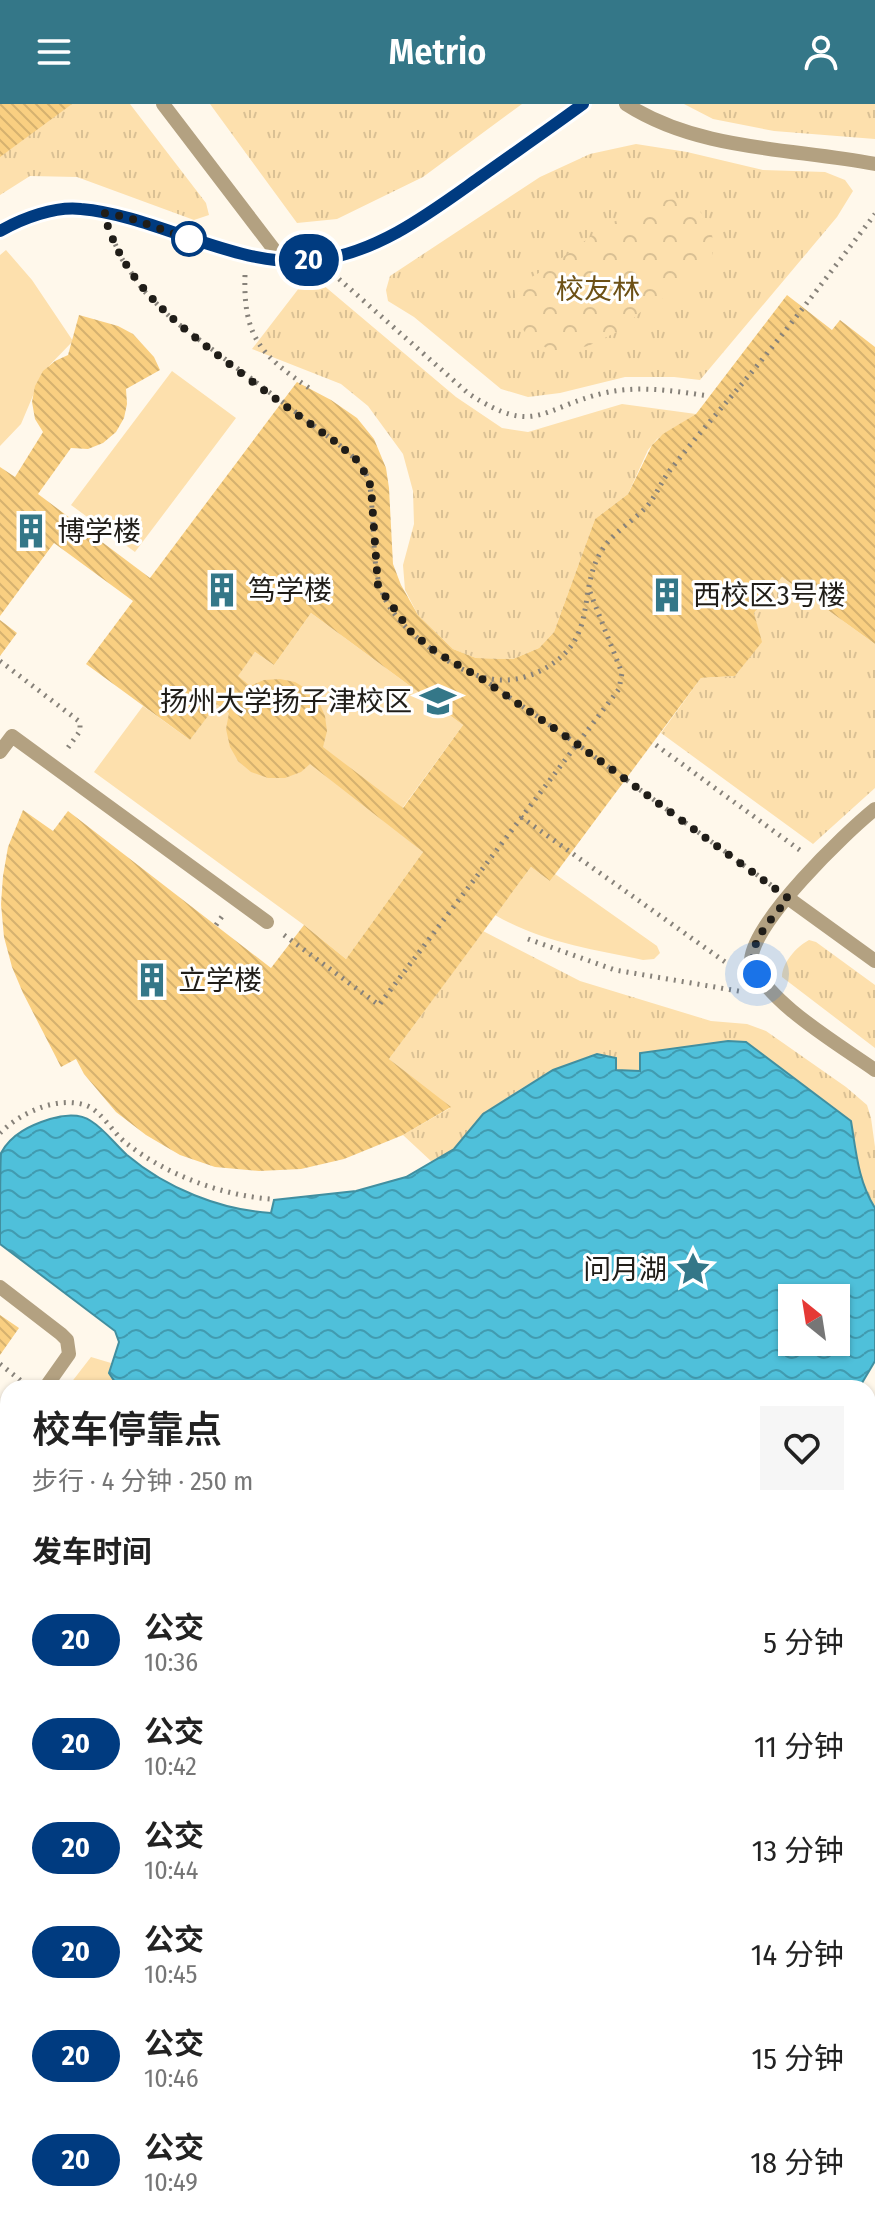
<!DOCTYPE html>
<html lang="zh">
<head>
<meta charset="utf-8">
<style>
	:root { --surface:#fff; --page:#f6f6f6; --text:#222; --muted:#767676; --accent:#347788 }
	body { margin:0; font-family:"Fira Sans Condensed","Noto Sans SC",sans-serif; background:var(--page); color:var(--text); height:100vh; display:flex; flex-direction:column; font-size:30px; white-space:nowrap }
	* { box-sizing:border-box; margin:0 }
	p { font-size:26px; color:var(--muted) }
	.icon { flex:none; width:44px; height:44px; fill:none; stroke:currentColor; stroke-width:2; stroke-linecap:round; stroke-linejoin:round }
	.map { position:relative; flex:1; overflow:hidden }
	.side { position:absolute; left:0px; top:1276px; width:876px; height:850px; display:flex; flex-direction:column; background:var(--surface); border-radius:24px 24px 0 0; box-shadow:0 2px 6px #0004 }
	.side>* { flex:none }
	.badge { padding:0 16px; border-radius:26px; font-size:28px; line-height:52px }
	.needle { width:52px; rotate:330deg }
	.buttons { position:absolute; left:778px; top:1180px; display:grid; gap:16px }
	.buttons a { display:grid; place-items:center; width:72px; height:72px; border-radius:0px; background:var(--surface); box-shadow:0 2px 6px #0004; font-size:40px }
	.you { position:absolute; width:40px; height:40px; margin:-20px; border:6px solid #fff; border-radius:50%; background:#1a73e8; box-shadow:0 0 0 12px #1a73e833 }
	.map>.badge { position:absolute; translate:-50% -50%; box-shadow:0 0 0 4px #fff }
	h2 { padding:0 32px; font-size:30px; line-height:72px }
	.round { display:grid; place-items:center; flex:none; width:84px; height:84px; border-radius:0px; background:var(--page) }
	.head { display:flex; align-items:center; justify-content:space-between; height:136px; padding:0 32px }
	h1 { font-size:38px; font-weight:600; line-height:60px }
	ul { padding:0; list-style:none }
	li { display:flex; align-items:center; gap:24px; height:104px; padding:0 32px }
	li div { flex:1 }
	li b { display:block; font-size:30px }
	li em { font-style:normal }
	li .badge { min-width:88px; font-weight:700; text-align:center }
	header { display:flex; justify-content:space-between; align-items:center; height:104px; padding:0 32px; background:var(--accent); color:#fff; font-size:36px; font-weight:600 }
	.map>svg:first-child { display:block }
	.grass { fill:url(#grass-tufts) }
	.forest { fill:url(#forest-crowns) }
	.garden { fill:#fde0ad }
	.water { fill:url(#water-waves); stroke:#418fa0; stroke-width:2; fill-rule:evenodd }
	.building { fill:url(#building-back-hatch); fill-rule:evenodd }
	.lines { fill:none; stroke-linecap:round; stroke-linejoin:round }
	.path { stroke:#87827a; stroke-width:5; stroke-dasharray:2 6; stroke-linecap:butt }
	.service { stroke:#b3a181; stroke-width:14 }
	.secondary { stroke:#907646; stroke-width:22 }
	.line-casing { stroke:#fff; stroke-width:18 }
	.line { stroke:#003b80; stroke-width:12 }
	.walk { stroke:#201d18; stroke-width:8; stroke-dasharray:0 14.4 }
	.stop-dot { fill:#fff; stroke:#003b80; stroke-width:4 }
	.labels { text-anchor:middle; stroke-width:6; stroke-linejoin:round; paint-order:stroke }
	.park-label { font-size:28px; fill:#6d5116; stroke:#fff }
	.poi-label { font-size:28px; fill:#201d18; stroke:#fff; text-anchor:start }
</style>
</head>
<body>
<header><svg class="icon" aria-label="menu" viewBox="0 0 24 24"><path d="M4 6h16M4 12h16M4 18h16"/></svg>Metrio<svg class="icon" aria-label="person" viewBox="0 0 24 24"><circle cx="12" cy="8" r="4"/><path d="M4 21q1-7 8-7t8 7"/></svg></header>
<div class="map">
<svg width="875" height="2125" viewBox="0 0 875 2125">
	<defs>
		<pattern id="grass-tufts" width="24" height="20" patternUnits="userSpaceOnUse" patternTransform="scale(2)"><rect width="24" height="20" fill="#fde0ad"/><path d="M3 7l-1-3M5 7V3M7 7l1-3M15 17l-1-3M17 17v-4M19 17l1-3" fill="none" stroke="#d9c094"/></pattern>
		<pattern id="forest-crowns" width="20" height="18" patternUnits="userSpaceOnUse" patternTransform="scale(2)"><rect width="20" height="18" fill="#fde0ad"/><path d="M2 6a3 3 0 1 1 6 0M12 15a3 3 0 1 1 6 0" fill="none" stroke="#d9c094"/></pattern>
		<pattern id="water-waves" width="16" height="10" patternUnits="userSpaceOnUse" patternTransform="scale(2)"><rect width="16" height="10" fill="#4fc0da"/><path d="M0 5q4-4 8 0t8 0" fill="none" stroke="#419bb0"/></pattern>
		<pattern id="building-back-hatch" width="6" height="6" patternUnits="userSpaceOnUse" patternTransform="scale(2)"><rect width="6" height="6" fill="#f9cf81"/><path d="M-1 5l2 2M0 0l6 6M5-1l2 2" fill="none" stroke="#d5b16f"/></pattern>
	</defs>
	<rect width="100%" height="100%" fill="#fff8eb"/>
	<path class="grass" d="M71,0H130L206,99L209,111L194,116L77,73L30,72L0,91V52Z
		M210,0H522L423,73L337,115L297,119Z
		M684,0H875V35L774,27L713,15Z
		M636,40L687,48L763,66L825,68L845,76L853,87L837,113L700,276L674,273H625L560,289L528,293L501,285L414,213L388,197L386,186L390,172L540,73L590,50Z
		M306,175L322,180L456,293L502,324L528,328L622,300L696,310L657,335L648,346L628,390L595,415L554,528L539,544L513,555L476,554L453,545L418,511L405,486L403,461L414,420L413,387L403,350L368,302L341,280L252,245Z
		M782,473L875,540V684L813,740L661,629L701,574L735,572L761,538L754,509Z
		M483,827L580,877L711,917L747,920L766,927L846,983L867,1001L871,1014L875,1043V1104C858,1077 856,1047 851,1017L746,938L640,950V967L616,966L597,950L553,966L522,984L483,1010L454,1045L432,1058L403,1031L450,1004L389,955Z
		M809,836L816,838L875,881V944L782,873C782,859 796,843 809,836Z"/>
	<path class="forest" d="M685,94C712,116 716,127 711,160L679,187L648,201L621,226L588,242L556,249L530,235L519,220L514,183L551,162L605,122L658,97Z
		M875,1368V1431L868,1437V1378Z
		M0,1725L8,1726L9,2118L0,2125Z"/>
	<path class="garden" d="M6,146L32,176L73,237L43,268L21,320L0,342V151Z
		M172,267L236,314L135,448L71,401Z
		M311,509L463,621L390,721L423,748L346,855L304,821L94,668L143,602L190,636L255,548L274,561Z
		M531,763L550,777L555,770L657,842L660,849L654,855L643,856C591,845 541,838 495,811Z
		M91,1253L111,1259L109,1269L119,1284H67Z
		M8,1363V1665L0,1663V1374Z"/>
	<path class="water" d="M728,937L746,938L851,1017C856,1047 858,1077 875,1104V1257L859,1284H119L109,1269L119,1238L115,1227L0,1140C0,1123 0,1061 1,1049C11,1030 31,1021 50,1015C62,1011 80,1009 91,1017C104,1025 115,1040 127,1051C166,1084 220,1106 271,1109L274,1096L356,1087L406,1073L454,1045L483,1010L553,966L597,950L616,954V966L640,967V949ZM836,1194V1238H792V1194Z
		M875,1501V1563L868,1569V1507Z
		M99,2118H179L170,2125H90Z"/>
	<path class="building" d="M0,0H72L0,53Z
		M787,191L832,226L840,216L875,243V540L782,473L754,509L762,538L735,572L701,574L550,777L531,763L389,955L451,1003L403,1031L344,1055L301,1065L259,1067L215,1063L180,1051L146,1031L116,1008L84,970L76,955L61,963L23,889L12,863L4,833L1,800L3,772L8,743L23,706L53,727L68,707L271,864L304,821L346,855L423,748L310,660L301,668L285,674H268L251,668L238,657L230,643L226,625L229,609L217,600L190,636L86,560L133,497L54,439L0,512V363L15,373L43,328L35,315L32,298L35,282L43,267L55,257L68,251L79,211L118,222L133,230L154,253L160,266L126,285L127,300L124,314L116,328L103,339L88,345L71,344L38,390L150,474L297,278L331,296L357,314L374,335L386,364L389,384L393,460L401,481L418,511L453,545L476,554L513,555L539,544L554,528L595,415L628,390L652,341L663,330L696,310ZM311,509L463,621L403,704L323,643L327,627L325,612L319,598L308,586L295,578L280,575L264,576L250,582L238,572L255,548L274,561Z
		M0,516L17,529L0,552Z
		M0,1211L19,1224L0,1251Z
		M8,1863V1916L0,1921V1868Z"/>
	<g class="lines">
		<path class="path" d="M112,133L122,155L143,186L173,216L337,339C346,347 357,355 363,365C371,377 371,391 372,405C377,465 368,492 420,536C455,565 494,590 540,567C603,535 574,486 604,443C616,426 635,416 648,401C657,390 662,376 671,365C698,330 728,297 756,263C797,213 836,161 875,110
			M245,171C243,233 261,251 309,284
			M339,175L469,290C536,333 540,304 604,289C639,281 674,287 709,292
			M0,557L80,618V627L67,645
			M483,575L577,640L771,781
			M656,641L801,747
			M521,713L728,860
			M216,821L223,811
			M284,831L379,901L619,585L622,569L590,488
			M528,835L615,866L744,888
			M0,1029C20,1009 56,992 85,1001C101,1006 113,1029 126,1039C165,1070 220,1091 270,1095
			M0,1260L24,1279
			M0,1595L8,1592"/>
		<path class="service" d="M163,0L282,156
			M626,0C699,47 792,44 875,60
			M0,127C23,114 55,102 81,105C159,112 238,166 318,156C381,148 434,106 484,70C517,47 550,23 583,0
			M0,648L12,632L267,818
			M875,705C844,730 754,817 751,856C764,897 840,941 875,966
			M788,794L875,857
			M0,1183L61,1230L67,1236L69,1250L45,1284
			M0,1346L8,1335
			M868,1350L875,1338
			M0,1692L8,1695
			M868,2095L875,2084
			M848,2125L853,2118"/>
		<path class="secondary" d="M868,1678L875,1673
			M292,2125L301,2118"/>
	</g>
	<g class="lines">
		<g class="line-casing">
			<path id="line" d="M0,127C23,114 55,102 81,105C160,112 236,166 318,156C379,148 431,108 479,74C514,49 549,25 583,0"/>
		</g>
		<use href="#line" class="line"/>
		<path class="walk" d="M189,135L195,137L127,113L104,109C122,180 177,220 232,262C267,289 302,314 337,339L359,358L367,373L371,383L378,482L411,528L436,548L482,575L577,640L788,794C772,816 742,842 757,870"/>
	</g>
	<defs>
		<g id="building-bare" transform="scale(2.76)"><path d="M-4-6H4V6H1V3H-1V6H-4ZM-2.5-4.3h1.7v1.8h-1.7ZM.8-4.3h1.7v1.8H.8ZM-2.5-1h1.7V.8h-1.7ZM.8-1h1.7V.8H.8Z" fill="#347788" stroke="#fff" stroke-width="2.5" paint-order="stroke"/></g>
		<g id="university-bare" transform="scale(2.76)"><path d="M0-5L7-2L0 1L-7-2ZM-4 1L0 2.5L4 1V4Q0 6-4 4Z" fill="#347788" stroke="#fff" stroke-width="2.5" paint-order="stroke"/></g>
		<g id="sight-bare" transform="scale(2.76)"><path d="M0-6L1.8-2.2L6-1.7L2.9 1.2L3.7 5.4L0 3.3L-3.7 5.4L-2.9 1.2L-6-1.7L-1.8-2.2Z" fill="#347788" stroke="#fff" stroke-width="2.5" paint-order="stroke"/></g>
	</defs>
	<g fill-rule="evenodd">
		<use href="#building-bare" x="31" y="427"/>
		<use href="#building-bare" x="222" y="486"/>
		<use href="#building-bare" x="667" y="491"/>
		<use href="#university-bare" x="438" y="597"/>
		<use href="#building-bare" x="152" y="876"/>
		<use href="#sight-bare" x="693" y="1165"/>
	</g>
	<circle class="stop-dot" cx="189" cy="135" r="16"/>
	<g class="labels">
		<g class="park-label">
			<text x="598" y="195">校友林</text>
		</g>
		<g class="poi-label">
			<text x="57" y="437">博学楼</text>
			<text x="248" y="496">笃学楼</text>
			<text x="693" y="501">西校区3号楼</text>
			<text x="412" y="607" text-anchor="end">扬州大学扬子津校区</text>
			<text x="178" y="886">立学楼</text>
			<text x="667" y="1175" text-anchor="end">问月湖</text>
		</g>
	</g>
</svg>
<div class="buttons">
<a><svg class="needle" viewBox="-14 -14 28 28"><path d="M0-13l5 13h-10z" fill="#e53935"/><path d="M0 13l5-13h-10z" fill="#767676"/></svg></a>
</div>
<div class="you" style="left:757px;top:870px"></div>
<b class="badge" style="left:309px;top:156px;background:#003b80;color:#fff">20</b>
<section class="side">
<div class="head"><div><h1>校车停靠点</h1><p>步行 · 4 分钟 · 250 m</p></div><a class="round"><svg class="icon" aria-label="heart" viewBox="0 0 24 24"><path d="M12 20l-8-8c-3-5 5-10 8-4 3-6 11-1 8 4z"/></svg></a></div>
<h2>发车时间</h2>
<ul>
<li><span class="badge" style="background:#003b80;color:#fff">20</span><div><b>公交</b><p>10:36</p></div><em>5 分钟</em></li>
<li><span class="badge" style="background:#003b80;color:#fff">20</span><div><b>公交</b><p>10:42</p></div><em>11 分钟</em></li>
<li><span class="badge" style="background:#003b80;color:#fff">20</span><div><b>公交</b><p>10:44</p></div><em>13 分钟</em></li>
<li><span class="badge" style="background:#003b80;color:#fff">20</span><div><b>公交</b><p>10:45</p></div><em>14 分钟</em></li>
<li><span class="badge" style="background:#003b80;color:#fff">20</span><div><b>公交</b><p>10:46</p></div><em>15 分钟</em></li>
<li><span class="badge" style="background:#003b80;color:#fff">20</span><div><b>公交</b><p>10:49</p></div><em>18 分钟</em></li>
</ul>
</section>
</div>
</body>
</html>
